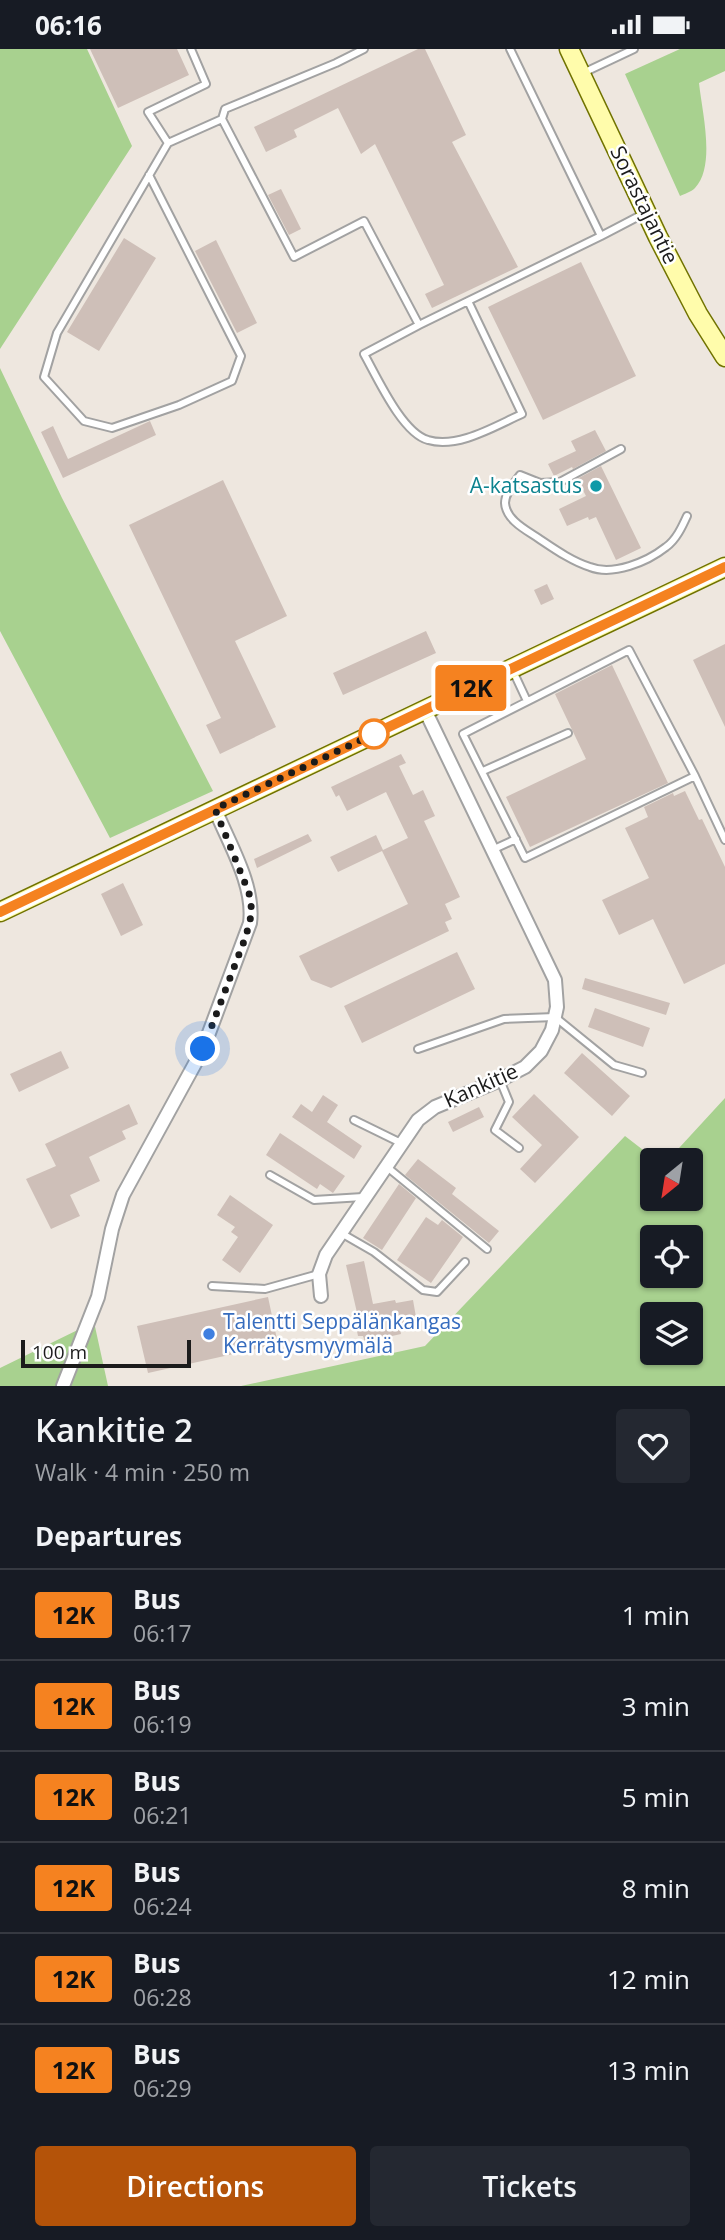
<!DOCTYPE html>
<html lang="en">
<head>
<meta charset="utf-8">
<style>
	:root { --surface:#171b24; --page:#242831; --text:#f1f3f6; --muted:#9ea1a6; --line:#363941; --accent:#b45309 }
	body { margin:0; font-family:"Open Sans",sans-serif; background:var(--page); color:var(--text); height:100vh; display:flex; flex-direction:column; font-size:26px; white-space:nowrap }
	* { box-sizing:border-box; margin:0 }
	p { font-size:23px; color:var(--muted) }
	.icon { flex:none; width:38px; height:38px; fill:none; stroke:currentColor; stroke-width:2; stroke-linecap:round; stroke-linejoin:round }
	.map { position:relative; height:1337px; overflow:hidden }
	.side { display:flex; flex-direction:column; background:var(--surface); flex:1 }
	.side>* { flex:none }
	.badge { padding:0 14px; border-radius:5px; font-size:24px; line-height:46px }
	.needle { width:46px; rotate:210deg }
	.buttons { position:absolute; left:640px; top:1099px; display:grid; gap:14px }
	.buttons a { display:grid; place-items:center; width:63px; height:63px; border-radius:7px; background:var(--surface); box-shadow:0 2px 5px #0004; font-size:35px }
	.scale { position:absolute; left:21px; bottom:18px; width:170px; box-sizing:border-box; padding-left:7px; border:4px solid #1b1b1b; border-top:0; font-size:19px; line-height:24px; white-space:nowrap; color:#1b1b1b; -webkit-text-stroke:5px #fff; paint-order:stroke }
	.you { position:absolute; width:35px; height:35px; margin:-18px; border:5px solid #fff; border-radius:50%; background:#1a73e8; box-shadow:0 0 0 10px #1a73e833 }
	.map>.badge { position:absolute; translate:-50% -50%; box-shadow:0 0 0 4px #fff }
	h2 { padding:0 35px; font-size:26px; line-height:63px }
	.round { display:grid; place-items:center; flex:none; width:74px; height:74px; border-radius:7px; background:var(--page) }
	.headline { display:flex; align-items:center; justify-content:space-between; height:119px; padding:0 35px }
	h1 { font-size:33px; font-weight:600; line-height:52px }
	.action { display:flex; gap:14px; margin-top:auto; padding:14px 35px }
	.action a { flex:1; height:80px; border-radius:7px; background:var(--accent); color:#fff; font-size:28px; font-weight:600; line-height:80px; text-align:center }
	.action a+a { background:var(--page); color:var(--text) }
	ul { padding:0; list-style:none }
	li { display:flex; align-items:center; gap:21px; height:91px; padding:0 35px; border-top:2px solid var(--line) }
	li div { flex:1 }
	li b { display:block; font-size:26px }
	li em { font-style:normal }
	li .badge { min-width:77px; font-weight:700; text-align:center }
	.status { display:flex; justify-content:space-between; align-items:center; height:49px; padding:0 35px; background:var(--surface); direction:ltr }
	.status svg { height:19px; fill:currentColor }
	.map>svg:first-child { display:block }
	.forest { fill:#a8d18f; fill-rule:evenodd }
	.building { fill:#cebfb8 }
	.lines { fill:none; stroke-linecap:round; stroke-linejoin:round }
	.lane-casing { stroke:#a2a2a2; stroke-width:10 }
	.street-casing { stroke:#a2a2a2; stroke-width:16 }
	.secondary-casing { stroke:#717300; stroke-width:21 }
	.lane { stroke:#fff; stroke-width:6 }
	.street { stroke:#fff; stroke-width:12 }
	.secondary { stroke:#fffcab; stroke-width:18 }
	.line-casing { stroke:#fff; stroke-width:16 }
	.line { stroke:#f58220; stroke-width:10 }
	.walk { stroke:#1b1b1b; stroke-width:7; stroke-dasharray:0 12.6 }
	.culture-dot { fill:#0f9aa8; stroke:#fff; stroke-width:2.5 }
	.stop-dot { fill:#fff; stroke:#f58220; stroke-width:3.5 }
	.shop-dot { fill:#3f7fe0; stroke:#fff; stroke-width:2.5 }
	.labels { text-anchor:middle; stroke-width:5; stroke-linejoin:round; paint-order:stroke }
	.street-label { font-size:21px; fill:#1b1b1b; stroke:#fff }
	.culture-label { font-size:21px; fill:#0d838f; stroke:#fff; text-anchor:end }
	.shop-label { font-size:21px; fill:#366cbe; stroke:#fff; text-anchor:start }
</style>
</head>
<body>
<div class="status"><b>06:16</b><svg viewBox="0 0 49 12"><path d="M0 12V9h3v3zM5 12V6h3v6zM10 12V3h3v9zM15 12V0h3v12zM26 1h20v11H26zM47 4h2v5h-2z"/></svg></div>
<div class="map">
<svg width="725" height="1337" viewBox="0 0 725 1337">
	<rect width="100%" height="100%" fill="#eee7df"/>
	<path class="forest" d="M0,0H87L132,97L0,300Z
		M680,0H725V22L699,34C702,63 716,117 695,139C691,143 684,145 680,147L625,25Z
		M0,319L62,449L213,742L110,789L0,582Z
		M725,1049V1337H241L425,1297L625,1087L656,1111H653V1150H691V1111H668ZM653,1188H691V1227H653ZM653,1265H691V1304H653Z
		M94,1273L108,1337H0V1319Z"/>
	<path class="building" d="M90,0H177L189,26L118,59Z
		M418,0H425L466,86L452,93L518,218L432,259L425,245L444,236L375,95L361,105L338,59L294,81L297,88L266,103L254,78Z
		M281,140L301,180L289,186L268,146Z
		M124,189L156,209L99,302L67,283Z
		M216,191L257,274L237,284L195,202Z
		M581,213L636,327L543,371L488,258Z
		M150,372L156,386L63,429L41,383L53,377L68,410Z
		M595,381L606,402L573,420L572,418L554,427L548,415L576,402L571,392Z
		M601,417L641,499L616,511L596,468L589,471L588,468L567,477L559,460L586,447L577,430Z
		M223,431L287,567L235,592L276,678L220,705L206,676L221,669L129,476Z
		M547,535L554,550L541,556L534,541Z
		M426,582L436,604L343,646L333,624Z
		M725,595V678L693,611Z
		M612,616L668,734L530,798L506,748L586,710L555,645Z
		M401,705L406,714L399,717L413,746L423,741L435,767L424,772L460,848L445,855L452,870L445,873L449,882L331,939L311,931L299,907L408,855L382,802L338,823L330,808L376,786L383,801L408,789L386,743L347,762L339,746L336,748L331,738Z
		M685,742L699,771L702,770L725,818V915L684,935L653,870L619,886L602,851L649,829L625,779L648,768L644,758L673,744L674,747Z
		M308,785L312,792L257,819L254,810Z
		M123,834L143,876L121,887L101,845Z
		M457,903L475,940L362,994L344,957Z
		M585,929L670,954L666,966L582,940Z
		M595,959L650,979L643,998L588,978Z
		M61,1002L69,1019L19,1043L10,1025Z
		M582,1004L630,1047L612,1067L564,1024Z
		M534,1045L579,1088L535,1134L520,1120L542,1096L512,1068Z
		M323,1046L338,1056L327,1073L362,1097L354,1110L292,1068L301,1055L312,1063Z
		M129,1055L138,1075L122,1082L126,1090L89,1108L100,1132L70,1146L80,1167L51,1180L26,1130L56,1117L45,1095Z
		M479,1058L484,1068L453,1083L448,1073Z
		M280,1084L345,1127L333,1144L320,1135L317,1140L266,1106Z
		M418,1110L456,1139L452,1145L499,1182L489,1194L405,1126Z
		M399,1135L416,1149L382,1201L363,1189Z
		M230,1146L273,1176L240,1224L222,1211L238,1188L231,1183L235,1178L217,1166Z
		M426,1168L438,1176L442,1171L463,1188L431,1234L397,1211Z
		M364,1212L373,1255L395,1251L396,1254L413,1251L416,1268H413L414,1273L403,1275V1278H400L401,1285L365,1293L363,1287H358L354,1268H358L346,1216Z
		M268,1248L278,1295L148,1324L137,1277Z"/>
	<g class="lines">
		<g class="lane-casing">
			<path id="lane" d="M364,0L336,14L225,60L222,70L294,208L364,172L419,276L601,187
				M510,0L601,187L645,164
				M583,24L634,0
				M168,94L148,63L206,35L191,0
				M149,126L241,307L232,332L179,356L112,379L84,372L44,328L57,284L168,94L222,70
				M419,276L364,305C377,328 402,384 428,391C458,400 495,377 522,365L468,252
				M621,400L560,433L540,434L520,426C514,434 505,444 505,454C506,471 526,481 538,489C553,499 571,512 590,518C613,527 647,513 666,498C676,491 682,478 687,467
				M629,601L695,727L525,809L463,685Z
				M513,622L527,652
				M483,722L568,684
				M695,727L725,791
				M492,801L516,790
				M418,1000L504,970L555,968L614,1016L642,1024
				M500,1031L509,1053L495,1081L519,1099
				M354,1071L401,1094
				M387,1118L487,1200
				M270,1126L314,1151L363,1148
				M341,1184L374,1203L423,1241L437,1243L465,1213
				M212,1237L265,1240L319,1225"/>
		</g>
		<g class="street-casing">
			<path id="street" d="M321,1247L319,1225L326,1206L418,1071L435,1058L500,1031L525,1018L541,1002L552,981L557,958L555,931L425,661
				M63,1337L98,1248L112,1180L123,1146L203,1000L250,874C255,836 229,795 215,760"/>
		</g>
		<g class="secondary-casing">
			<path id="secondary" d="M569,0L658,188L698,265L725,308
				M0,863L725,518"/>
		</g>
		<use href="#lane" class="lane"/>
		<use href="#street" class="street"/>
		<use href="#secondary" class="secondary"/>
	</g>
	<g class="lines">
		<g class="line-casing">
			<path id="line" d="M0,863L725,518"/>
		</g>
		<use href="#line" class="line"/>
		<path class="walk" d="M203,1000L246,887L252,863L249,844L215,760L374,685"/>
	</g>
	<circle class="culture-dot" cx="596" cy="437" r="7"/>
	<circle class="stop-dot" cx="374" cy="685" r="14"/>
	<circle class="shop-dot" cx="209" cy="1285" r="7"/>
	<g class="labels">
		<g class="street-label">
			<text transform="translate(644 156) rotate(64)" y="7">Sorastajantie</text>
			<text transform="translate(481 1037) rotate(-24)" y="7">Kankitie</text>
		</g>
		<g class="culture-label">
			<text x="582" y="444">A-katsastus</text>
		</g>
		<g class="shop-label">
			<text x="223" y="1280">Talentti Seppälänkangas<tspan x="223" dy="24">Kerrätysmyymälä</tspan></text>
		</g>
	</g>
</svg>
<div class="buttons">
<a><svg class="needle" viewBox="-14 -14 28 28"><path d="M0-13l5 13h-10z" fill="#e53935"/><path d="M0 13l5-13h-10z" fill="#9ea1a6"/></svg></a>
<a><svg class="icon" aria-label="locate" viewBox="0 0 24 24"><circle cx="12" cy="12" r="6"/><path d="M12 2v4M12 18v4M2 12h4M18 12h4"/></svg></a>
<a><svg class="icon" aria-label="layers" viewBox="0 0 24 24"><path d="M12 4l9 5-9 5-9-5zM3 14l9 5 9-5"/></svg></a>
</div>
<div class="scale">100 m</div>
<div class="you" style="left:203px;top:1000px"></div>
<b class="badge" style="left:471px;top:639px;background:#f58220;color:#111">12K</b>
</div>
<section class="side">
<div class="headline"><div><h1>Kankitie 2</h1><p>Walk · 4 min · 250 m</p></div><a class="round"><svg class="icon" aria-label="heart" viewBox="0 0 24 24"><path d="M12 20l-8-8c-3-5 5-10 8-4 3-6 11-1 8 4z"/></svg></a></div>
<h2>Departures</h2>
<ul>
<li><span class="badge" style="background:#f58220;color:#111">12K</span><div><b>Bus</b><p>06:17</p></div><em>1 min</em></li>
<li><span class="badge" style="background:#f58220;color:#111">12K</span><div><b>Bus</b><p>06:19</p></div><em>3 min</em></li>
<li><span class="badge" style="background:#f58220;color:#111">12K</span><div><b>Bus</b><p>06:21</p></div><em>5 min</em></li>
<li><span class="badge" style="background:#f58220;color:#111">12K</span><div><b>Bus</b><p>06:24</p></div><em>8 min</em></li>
<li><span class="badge" style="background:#f58220;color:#111">12K</span><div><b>Bus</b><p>06:28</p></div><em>12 min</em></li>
<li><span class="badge" style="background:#f58220;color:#111">12K</span><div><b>Bus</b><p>06:29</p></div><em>13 min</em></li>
</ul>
<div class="action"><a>Directions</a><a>Tickets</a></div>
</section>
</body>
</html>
